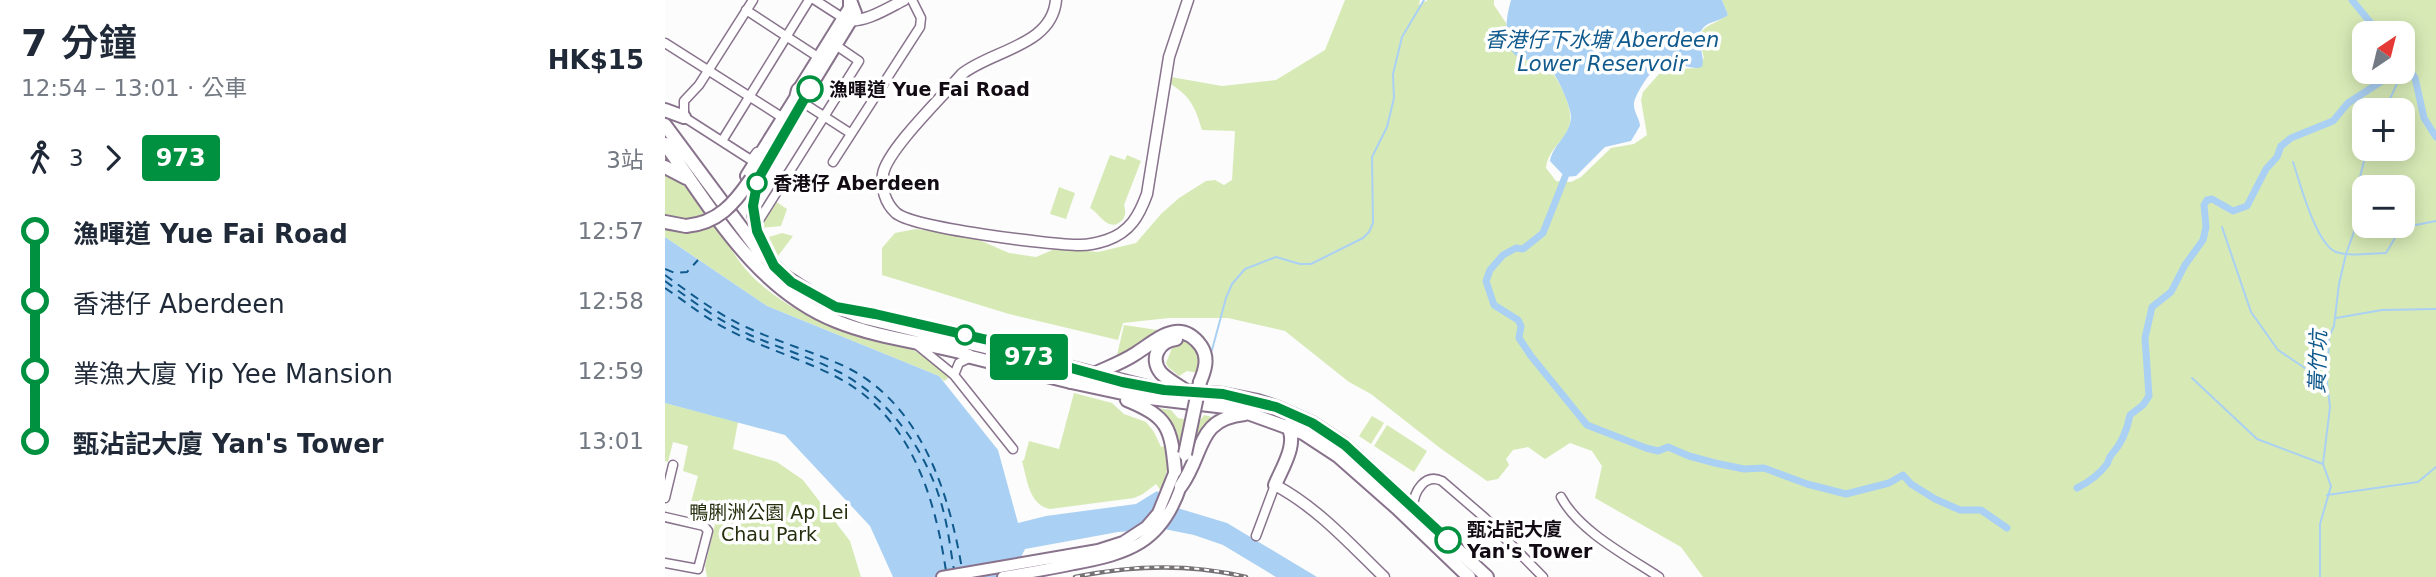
<!DOCTYPE html>
<html lang="zh-TW">
<head>
<meta charset="utf-8">
<style>
	:root { --surface:#fff; --page:#f6f6f7; --text:#1f2937; --muted:#747a83 }
	body { margin:0; font-family:"DejaVu Sans","Noto Sans TC",sans-serif; background:var(--page); color:var(--text); height:100vh; display:flex; flex-direction:column; font-size:26px; white-space:nowrap }
	* { box-sizing:border-box; margin:0 }
	p { font-size:23px; color:var(--muted) }
	.icon { flex:none; width:38px; height:38px; fill:none; stroke:currentColor; stroke-width:2; stroke-linecap:round; stroke-linejoin:round }
	.map { position:relative; flex:1; overflow:hidden }
	.drawer { display:flex; flex-direction:column; background:var(--surface); width:665px }
	.drawer>* { flex:none }
	.badge { padding:0 14px; border-radius:5px; font-size:24px; line-height:46px }
	.needle { width:46px; rotate:35deg }
	.buttons { position:absolute; left:1687px; top:21px; display:grid; gap:14px }
	.buttons a { display:grid; place-items:center; width:63px; height:63px; border-radius:14px; background:var(--surface); box-shadow:0 4px 18px #0003; font-size:35px }
	.map>.badge { position:absolute; translate:-50% -50%; box-shadow:0 0 0 4px #fff }
	.legs { display:flex; align-items:center; gap:10px; height:77px; padding:0 21px; font-size:23px }
	.legs p { margin-inline-start:auto }
	.head { display:flex; align-items:center; justify-content:space-between; height:119px; padding:0 21px }
	h1 { font-size:38px; font-weight:600; line-height:52px }
	ul { padding:0 21px; list-style:none }
	li { display:flex; align-items:center; gap:24px; height:70px; font-size:26px }
	li i { display:grid; place-items:center; width:10px; height:100%; margin:0 9px; background:currentColor }
	li i::after { content:''; width:18px; height:18px; margin:-9px; border:5px solid; border-radius:50%; background:var(--surface) }
	li p { margin-inline-start:auto }
	li:first-child i { background:linear-gradient(#0000 50%,currentColor 0) }
	li:last-child i { background:linear-gradient(currentColor 50%,#0000 0) }
	main { display:flex; flex:1; min-height:0 }
	.map>svg:first-child { display:block }
	.green { fill:#d7eab6; fill-rule:evenodd }
	.water { fill:#aad0f3 }
	.lines { fill:none; stroke-linecap:round; stroke-linejoin:round }
	.stream { stroke:#aad0f3; stroke-width:2 }
	.canal { stroke:#aad0f3; stroke-width:7 }
	.ferry { stroke:#0f598c; stroke-width:2; stroke-dasharray:9 7; stroke-linecap:butt }
	.minor-casing { stroke:#88728c; stroke-width:11 }
	.tertiary-casing { stroke:#88728c; stroke-width:13 }
	.secondary-casing { stroke:#88728c; stroke-width:14 }
	.primary-casing { stroke:#88728c; stroke-width:16 }
	.trunk-casing { stroke:#88728c; stroke-width:16 }
	.minor { stroke:#fff; stroke-width:8 }
	.tertiary { stroke:#fff; stroke-width:10 }
	.secondary { stroke:#fff; stroke-width:10 }
	.primary { stroke:#fff; stroke-width:12 }
	.trunk { stroke:#fff; stroke-width:12 }
	.rail-casing { stroke:#757175; stroke-width:4.5 }
	.rail { stroke:#fff; stroke-width:2; stroke-dasharray:5; stroke-linecap:butt }
	.primary-bridge-casing { stroke:#88728c; stroke-width:16; stroke-linecap:butt }
	.trunk-bridge-casing { stroke:#88728c; stroke-width:16; stroke-linecap:butt }
	.primary-bridge { stroke:#fff; stroke-width:12 }
	.trunk-bridge { stroke:#fff; stroke-width:12 }
	.line-1-casing { stroke:#fff; stroke-width:16 }
	.line-1 { stroke:#009140; stroke-width:10 }
	.stop-1-dot { fill:#fff; stroke:#009140; stroke-width:3.5 }
	.labels { text-anchor:middle; stroke-width:7; stroke-linejoin:round; paint-order:stroke }
	.stop-label { font-size:19px; font-weight:bold; fill:#130b14; stroke:#fff; text-anchor:start }
	.park-label { font-size:19px; fill:#242e0d; stroke:#fff }
	.water-label { font-size:21px; font-style:italic; fill:#0f598c; stroke:#fff }
</style>
</head>
<body>
<main>
<section class="drawer">
<div class="head"><div><h1>7 分鐘</h1><p>12:54 – 13:01 · 公車</p></div><b>HK$15</b></div>
<div class="legs"><svg class="icon" aria-label="walk" viewBox="0 0 24 24"><circle cx="13" cy="4" r="2"/><path d="M13 8l-2 6 4 7M11 14l-3 7M7 12l3-4h3l4 4"/></svg>3<svg class="icon" aria-label="forward" viewBox="0 0 24 24"><path d="M9 5l7 7-7 7"/></svg><b class="badge" style="background:#009140;color:#fff">973</b><p>3站</p></div>
<ul>
<li><i style="color:#009140"></i><b>漁暉道 Yue Fai Road</b><p>12:57</p></li>
<li><i style="color:#009140"></i><span>香港仔 Aberdeen</span><p>12:58</p></li>
<li><i style="color:#009140"></i><span>業漁大廈 Yip Yee Mansion</span><p>12:59</p></li>
<li><i style="color:#009140"></i><b>甄沾記大廈 Yan's Tower</b><p>13:01</p></li>
</ul>
</section>
<div class="map">
<svg width="1771" height="577" viewBox="0 0 1771 577">
	<rect width="100%" height="100%" fill="#fbfcfb"/>
	<path class="green" d="M680,0H755L754,5L763,0H829V5L841,23L843,38L848,52L857,59L882,66C894,79 913,114 902,131C894,146 883,151 881,168L891,181L906,182L916,177L946,148L969,144L982,135L976,100L978,92L994,74L1014,69L1031,68L1039,58C1030,24 1038,31 1063,15L1057,0H1771V577H1038L1016,547L930,498L937,466L927,451L905,443L880,459L863,447L848,450L841,459L844,465L833,479L822,481L775,448L706,394L684,382L620,331L563,318H504L458,323L453,340L344,314L217,275V248L230,233L251,229L305,236L344,253L371,257L392,248L433,252L471,243L496,214L514,198L541,181L550,180L559,185L567,180L570,131L537,130C531,109 525,95 505,84L506,77L557,86L611,80L660,50ZM1699,33H1738V72H1699ZM1699,110H1738V149H1699ZM1699,187H1738V226H1699Z
		M0,149C14,170 30,189 43,211C56,232 67,254 84,273C99,290 129,309 149,319C195,343 248,334 285,377L279,381L274,376L102,306L0,237Z
		M445,155L460,160L462,155L476,161L459,205C461,211 461,218 455,222C443,232 434,213 425,208Z
		M394,187L410,193L401,219L385,214Z
		M110,201L122,209L116,226L97,228L96,224Z
		M117,233L128,236L113,256L101,238Z
		M459,325L506,332L515,328L539,336L547,356L544,375L522,371L514,376L503,367L501,363L507,348L492,332L459,358L452,355Z
		M409,393L447,403L459,414L481,422L489,432L496,447L501,446L502,470L496,491L491,484L478,494L469,498L385,509C364,505 362,479 357,461L359,460L364,441L394,449Z
		M0,403L73,422L68,449L112,462L138,480L185,541L196,577H42L40,566L50,524L22,517L33,476L18,471L23,446L8,442L3,462L0,461Z
		M493,408L506,410L513,418L534,422L539,415L551,418L540,426L530,451L524,448L514,449L491,411Z
		M707,416L719,423L706,444L694,436Z
		M722,425L762,451L749,472L709,446Z"/>
	<path class="water" d="M846,0H1057L1063,15C1056,21 1044,21 1038,28C1029,39 1041,55 1037,67C1024,71 1012,60 999,62C990,63 968,96 969,105C969,113 975,119 975,126L966,141L940,147L911,176L900,177L885,161C888,144 905,136 906,117C906,106 890,69 880,64C873,60 865,61 858,59C835,52 841,17 846,0Z
		M0,237L102,306L274,376L333,450L353,523L381,516L471,504L492,491L509,507L562,523L652,577H611L558,545L529,535L499,529L453,532L360,549L353,563L354,577H228L205,526L120,435L0,403Z"/>
	<g class="lines">
		<path class="stream" d="M1720,110L1739,68
			M1628,162C1635,183 1651,244 1671,252C1686,257 1705,253 1721,253L1736,228L1771,221
			M1557,227L1586,312L1613,350L1662,383
			M1671,318L1717,310L1771,309
			M547,350L561,298L567,284L580,269L611,257L635,264H646L698,238L704,232L708,223L707,157L722,127L729,98L728,74L737,37L759,0
			M1527,378L1592,439L1658,464
			M1662,495L1753,482L1771,467
			M1655,577V524L1666,486L1658,464L1665,407L1662,383L1664,337L1669,326L1674,284L1681,254L1695,215V177L1702,149"/>
		<path class="canal" d="M1687,0L1714,33
			M1738,60L1750,78L1759,118L1771,137
			M900,177L878,233L858,249L851,248L838,255L825,270L821,281L829,305L853,320L856,326L854,338L866,356L922,425L981,448L993,451L1003,447L1024,456L1050,463L1079,469L1099,468L1142,484L1181,494L1224,483L1238,475L1246,484L1270,499L1295,510H1316L1342,528
			M1412,488C1424,482 1434,475 1442,464C1444,460 1444,457 1447,454C1457,443 1462,431 1465,415L1478,405L1484,396L1480,338L1487,307L1506,292L1520,265L1538,240L1541,227L1539,205L1542,200L1547,199L1568,211L1582,206L1601,169L1612,157L1616,146L1626,138L1668,121L1683,103L1717,81L1726,72"/>
		<path class="ferry" d="M0,269L10,273L22,272L33,260
			M0,275C26,294 52,314 81,327C113,342 149,352 181,367C256,404 284,492 297,569
			M0,281C27,301 54,321 85,335C114,348 145,357 174,372C228,400 267,459 280,518C284,535 286,553 289,570
			M0,288C21,302 40,318 62,329C99,349 142,360 179,381C247,421 270,498 281,571"/>
		<g class="minor-casing">
			<path id="minor" d="M88,0L34,85L19,101V117L86,160L92,152
				M150,0L178,18
				M81,10L153,57
				M0,43L115,116
				M137,102L185,133
				M57,141L144,0
				M168,162L255,27L256,18L247,0
				M91,225L194,61L172,46
				M202,312L336,343L351,351
				M251,344L289,375L348,449
				M289,375L294,363L306,357
				M896,497C914,531 962,556 994,577
				M0,498L8,465
				M748,507C749,491 760,473 777,481L820,518L878,577
				M0,517L39,526L43,531L33,569L0,563
				M591,536L610,485"/>
		</g>
		<g class="tertiary-casing">
			<path id="tertiary" d="M391,0C387,46 327,50 297,74C279,95 222,150 218,174C216,188 220,203 231,213C249,228 386,245 415,245C424,245 433,243 442,240C465,232 474,216 482,194L504,57L523,0
				M182,20C200,23 223,8 239,0
				M610,485C653,508 685,544 719,577"/>
		</g>
		<g class="secondary-casing">
			<path id="secondary" d="M133,90L184,8V0
				M107,262L95,238L88,215L89,194L93,179L133,108L191,13L186,0
				M277,577L433,550L458,542L481,527L493,513L510,471
				M338,577C362,573 385,569 409,564C464,554 497,543 516,486"/>
		</g>
		<g class="primary-casing">
			<path id="primary" d="M0,110L19,117
				M0,125L93,250L119,276L162,304L201,318L391,364
				M0,144C48,211 91,289 171,321C210,337 255,342 295,352L306,357L406,382
				M0,167L21,178
				M82,176L131,98L133,90
				M0,222L21,226"/>
		</g>
		<g class="trunk-casing">
			<path id="trunk" d="M511,339C494,341 484,358 496,373C503,380 512,385 520,390
				M391,364L490,389L558,394L593,401L611,407L647,423L680,445L822,577
				M431,373C444,367 458,362 470,354C491,341 514,316 536,346C544,358 540,370 535,382
				M406,382L476,397L569,408L638,433L673,456L732,508L804,577
				M462,400C503,417 506,427 510,471
				M610,485C617,468 634,442 622,426
				M516,486C540,452 531,419 580,414"/>
		</g>
		<use href="#minor" class="minor"/>
		<use href="#tertiary" class="tertiary"/>
		<use href="#secondary" class="secondary"/>
		<use href="#primary" class="primary"/>
		<use href="#trunk" class="trunk"/>
		<g class="rail-casing">
			<path id="rail" d="M410,577C467,565 523,563 581,577"/>
		</g>
		<use href="#rail" class="rail"/>
		<g class="primary-bridge-casing">
			<path id="primary-bridge" d="M21,226C53,223 69,204 86,179"/>
		</g>
		<g class="trunk-bridge-casing">
			<path id="trunk-bridge" d="M520,454L535,382"/>
		</g>
		<use href="#primary-bridge" class="primary-bridge"/>
		<use href="#trunk-bridge" class="trunk-bridge"/>
	</g>
	<g class="lines">
		<g class="line-1-casing">
			<path id="line-1" d="M145,89L93,179L88,206L92,231L109,266L126,282L171,307L210,314L336,343L359,355L457,382L499,390L558,394L611,407L647,423L680,445L783,540"/>
		</g>
		<use href="#line-1" class="line-1"/>
	</g>
	<g class="stop-1-dot">
		<circle cx="145" cy="89" r="12"/>
		<circle cx="92" cy="183" r="9"/>
		<circle cx="300" cy="335" r="9"/>
		<circle cx="783" cy="540" r="12"/>
	</g>
	<g class="labels">
		<g class="stop-label">
			<text x="164" y="96">漁暉道 Yue Fai Road</text>
			<text x="108" y="190">香港仔 Aberdeen</text>
			<text x="802" y="536">甄沾記大廈<tspan x="802" dy="22">Yan's Tower</tspan></text>
		</g>
		<g class="park-label">
			<text x="104" y="519">鴨脷洲公園 Ap Lei<tspan x="104" dy="22">Chau Park</tspan></text>
		</g>
		<g class="water-label">
			<text x="937" y="47">香港仔下水塘 Aberdeen<tspan x="937" dy="24">Lower Reservoir</tspan></text>
			<text transform="translate(1653 362) rotate(-88)" y="7">黃竹坑</text>
		</g>
	</g>
</svg>
<div class="buttons">
<a><svg class="needle" viewBox="-14 -14 28 28"><path d="M0-13l5 13h-10z" fill="#e53935"/><path d="M0 13l5-13h-10z" fill="#747a83"/></svg></a>
<a>+</a>
<a>−</a>
</div>
<b class="badge" style="left:364px;top:357px;background:#009140;color:#fff">973</b>
</div>
</main>
</body>
</html>
